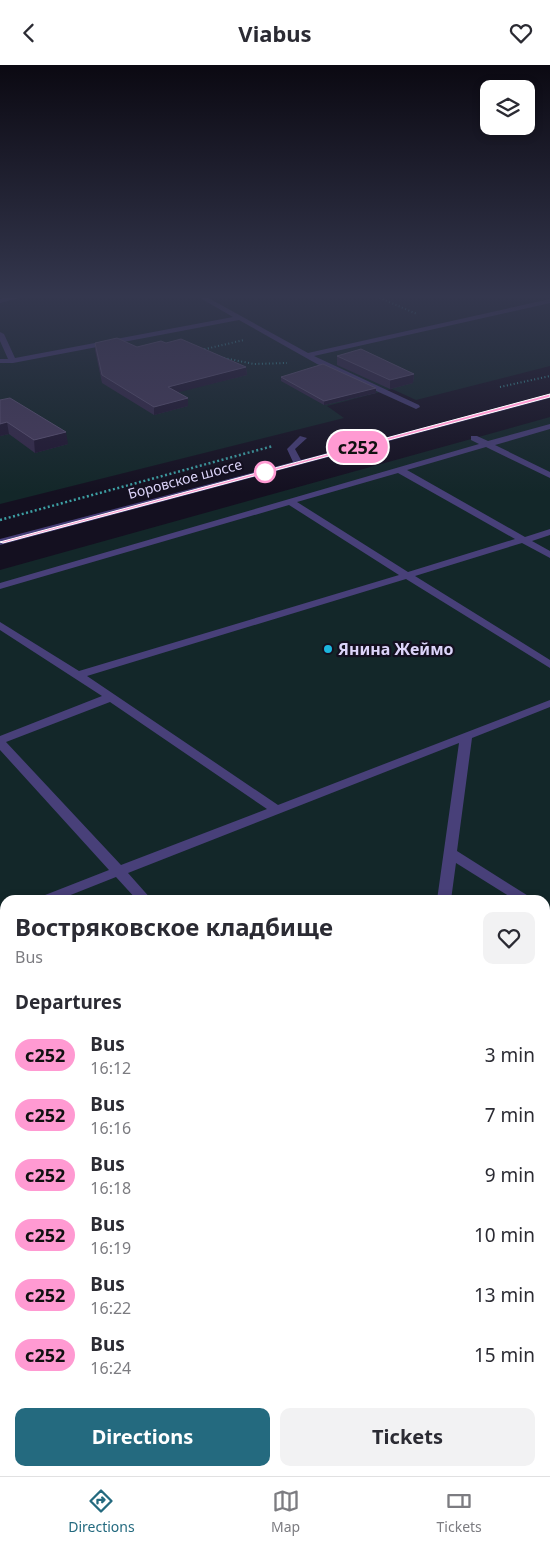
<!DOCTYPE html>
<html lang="en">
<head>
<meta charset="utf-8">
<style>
	:root { --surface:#fff; --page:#f2f2f3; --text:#2b2b33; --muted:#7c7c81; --line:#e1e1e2; --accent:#246a7f }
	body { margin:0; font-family:"Noto Sans",sans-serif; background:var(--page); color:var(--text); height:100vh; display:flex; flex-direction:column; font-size:19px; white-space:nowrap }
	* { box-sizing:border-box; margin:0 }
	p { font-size:16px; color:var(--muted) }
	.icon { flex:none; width:28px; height:28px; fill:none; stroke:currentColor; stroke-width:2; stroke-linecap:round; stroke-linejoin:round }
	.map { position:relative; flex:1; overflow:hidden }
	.drawer { position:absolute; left:0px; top:830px; width:550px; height:581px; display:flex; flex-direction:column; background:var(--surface); border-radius:15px 15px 0 0; box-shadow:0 2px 8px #0003 }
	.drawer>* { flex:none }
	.badge { padding:0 10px; border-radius:16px; font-size:18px; line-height:32px }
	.tools { position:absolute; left:480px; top:15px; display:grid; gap:10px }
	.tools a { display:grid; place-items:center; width:55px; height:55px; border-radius:10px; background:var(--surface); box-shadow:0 2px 8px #0003; font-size:25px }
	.map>.badge { position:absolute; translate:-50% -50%; box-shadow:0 0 0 2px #fff }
	h2 { padding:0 15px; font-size:19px; line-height:45px }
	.round { display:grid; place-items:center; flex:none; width:52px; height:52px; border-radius:10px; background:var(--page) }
	.summary { display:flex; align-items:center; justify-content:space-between; height:85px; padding:0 15px }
	h1 { font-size:24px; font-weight:700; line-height:38px }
	.primary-button { display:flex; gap:10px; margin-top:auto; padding:10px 15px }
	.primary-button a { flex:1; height:58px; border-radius:10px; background:var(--accent); color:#fff; font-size:20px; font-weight:700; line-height:58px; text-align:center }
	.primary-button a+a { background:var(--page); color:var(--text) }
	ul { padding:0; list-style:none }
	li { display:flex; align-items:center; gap:15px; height:60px; padding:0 15px }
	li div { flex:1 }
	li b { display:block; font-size:19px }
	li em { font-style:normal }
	li .badge { min-width:55px; font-weight:700; text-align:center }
	header { display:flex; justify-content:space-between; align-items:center; height:65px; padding:0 15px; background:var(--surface); font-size:22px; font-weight:700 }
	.tab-bar { display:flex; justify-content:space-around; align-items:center; height:70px; border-top:1px solid var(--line); background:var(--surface); font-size:14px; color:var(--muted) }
	.tab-bar a { display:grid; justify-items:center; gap:2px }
	.tab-bar .selected { color:var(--accent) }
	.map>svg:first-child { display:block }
	.green { fill:#132729; fill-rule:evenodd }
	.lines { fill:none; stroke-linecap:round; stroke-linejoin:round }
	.path-far1 { stroke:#3da0a4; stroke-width:2; stroke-dasharray:1 2.5; stroke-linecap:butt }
	.path { stroke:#3da0a4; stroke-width:2.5; stroke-dasharray:2 2.5; stroke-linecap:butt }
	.minor { fill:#484079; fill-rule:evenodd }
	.wall { fill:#352b4b }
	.shaded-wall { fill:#201832 }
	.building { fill:#473d5e; stroke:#5e5576 }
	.line { fill:#ff9ad2; stroke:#fff }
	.stop-dot { fill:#fff; stroke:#ff9ad2; stroke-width:2.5 }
	.poi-dot { fill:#1cb6dd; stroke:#141020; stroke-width:2 }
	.labels { text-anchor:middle; stroke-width:4.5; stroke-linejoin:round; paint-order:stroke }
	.far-street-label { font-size:14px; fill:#dcd4f9; stroke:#141020 }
	.poi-label { font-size:16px; font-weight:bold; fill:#dcd4f9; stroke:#141020; text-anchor:start }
</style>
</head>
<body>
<header><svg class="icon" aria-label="back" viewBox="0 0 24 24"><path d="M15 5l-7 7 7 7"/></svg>Viabus<svg class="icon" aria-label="heart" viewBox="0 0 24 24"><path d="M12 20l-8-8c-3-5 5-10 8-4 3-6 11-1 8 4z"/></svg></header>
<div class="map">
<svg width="550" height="1411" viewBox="0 0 550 1411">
	<rect width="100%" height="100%" fill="#141020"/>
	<path class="green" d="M0,230H550V301L416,335L392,324L327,341L344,353L0,439Z
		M550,352V1411H0V505ZM5,835H545V1406H5Z"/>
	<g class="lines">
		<path class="path-far1" d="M373,230L417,249
			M201,285L244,275
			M224,293L254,299L287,298
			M500,322L550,311"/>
		<path class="path" d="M0,455L273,381"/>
		<path class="minor" d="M18,230H30L0,238V234Z
			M195,230H203L308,288L550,234V238L314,291L419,340L420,342L416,344L317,299L239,255L13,298H0V294H8L0,276V267L4,269L15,293L233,252Z
			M550,329V333L0,480V474L293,397L287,384L300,371L307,373L295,384L301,395Z
			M550,359V364L495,380L550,407V413L486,382L407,405L525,472L550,464V470L532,476L550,486V493L522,478L415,511L550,595V603L406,514L87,611L278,740L550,635V642L472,673L457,786L530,832L532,835H515L456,798L451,835H437L459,678L128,808L152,835H137L116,812L58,835H38L40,832L109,805L0,685V671L102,631L0,565V557L79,606L399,510L289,440L0,524V518L479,379L471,375V371H477L488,376ZM398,408L515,474L408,507L297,437ZM110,637L267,744L121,800L6,677Z
			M545,843L550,845V856L545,854Z
			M5,846V856L0,857V847Z
			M545,999L550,1000V1015L545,1014Z
			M0,1068L5,1070V1090L0,1088Z
			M0,1321L5,1323V1343L0,1341Z
			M163,1406H213L215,1411H165Z
			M353,1406H375V1411H353Z"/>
	</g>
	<path class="wall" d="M95,278L137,282L166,278L246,302L247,310L177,327L188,333V341L154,350L102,318L95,285Z
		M337,291L414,309L413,318L390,324L337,300Z
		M281,312L376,328L324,340L281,316Z
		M0,335L68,379L35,388L9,369L0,371Z"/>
	<path class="shaded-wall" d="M246,302L247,310L168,330V322Z
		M414,309L413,318L390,324V315Z
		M376,323V328L324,340V336Z
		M188,333V341L154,350V342Z
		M7,357L9,369L0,371V359Z
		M66,367L68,379L35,388L34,375Z"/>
	<path class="building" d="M117,273L137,282L161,276L166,278L181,274L246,302L168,322L188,333L154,342L102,310L95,278Z
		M361,284L414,309L390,315L337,291Z
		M323,299L376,323L324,336L281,312Z
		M10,333L66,367L34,375L7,357L0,359V335Z"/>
	<linearGradient id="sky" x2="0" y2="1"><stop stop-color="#0b0912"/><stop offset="0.54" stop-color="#34374e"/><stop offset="1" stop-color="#34374e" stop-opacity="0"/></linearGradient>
	<rect width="550" height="428" fill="url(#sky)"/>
	<path class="line" d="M550,329V332L3,478L0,477Z"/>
	<circle class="stop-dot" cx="265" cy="407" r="10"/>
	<circle class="poi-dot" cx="328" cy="584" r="5"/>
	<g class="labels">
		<g class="far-street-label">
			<text transform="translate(185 414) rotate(-15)" y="5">Боровское шоссе</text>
		</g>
		<g class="poi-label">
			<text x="338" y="590">Янина Жеймо</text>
		</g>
	</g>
</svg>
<div class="tools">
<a><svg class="icon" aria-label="layers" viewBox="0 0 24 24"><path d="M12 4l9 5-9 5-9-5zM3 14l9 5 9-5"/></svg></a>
</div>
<b class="badge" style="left:358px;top:382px;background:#ff9ad2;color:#111">с252</b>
<section class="drawer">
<div class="summary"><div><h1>Востряковское кладбище</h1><p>Bus</p></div><a class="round"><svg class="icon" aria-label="heart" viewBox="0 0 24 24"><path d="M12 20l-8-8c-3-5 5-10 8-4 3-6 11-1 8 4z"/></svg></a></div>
<h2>Departures</h2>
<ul>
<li><span class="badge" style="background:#ff9ad2;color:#111">с252</span><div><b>Bus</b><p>16:12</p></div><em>3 min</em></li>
<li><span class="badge" style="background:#ff9ad2;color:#111">с252</span><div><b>Bus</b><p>16:16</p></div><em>7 min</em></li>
<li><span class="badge" style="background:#ff9ad2;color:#111">с252</span><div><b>Bus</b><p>16:18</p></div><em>9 min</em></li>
<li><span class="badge" style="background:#ff9ad2;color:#111">с252</span><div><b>Bus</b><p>16:19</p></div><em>10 min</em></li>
<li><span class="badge" style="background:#ff9ad2;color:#111">с252</span><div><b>Bus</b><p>16:22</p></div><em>13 min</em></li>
<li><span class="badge" style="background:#ff9ad2;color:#111">с252</span><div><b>Bus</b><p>16:24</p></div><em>15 min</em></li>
</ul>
<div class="primary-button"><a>Directions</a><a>Tickets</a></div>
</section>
</div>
<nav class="tab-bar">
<a class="selected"><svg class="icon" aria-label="directions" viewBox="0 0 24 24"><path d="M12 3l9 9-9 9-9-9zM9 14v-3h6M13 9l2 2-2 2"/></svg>Directions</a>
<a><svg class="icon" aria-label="map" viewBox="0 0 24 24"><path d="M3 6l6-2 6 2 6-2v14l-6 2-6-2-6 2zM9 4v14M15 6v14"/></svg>Map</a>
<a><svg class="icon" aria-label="tickets" viewBox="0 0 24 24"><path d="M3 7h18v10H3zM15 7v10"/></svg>Tickets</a>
</nav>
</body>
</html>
